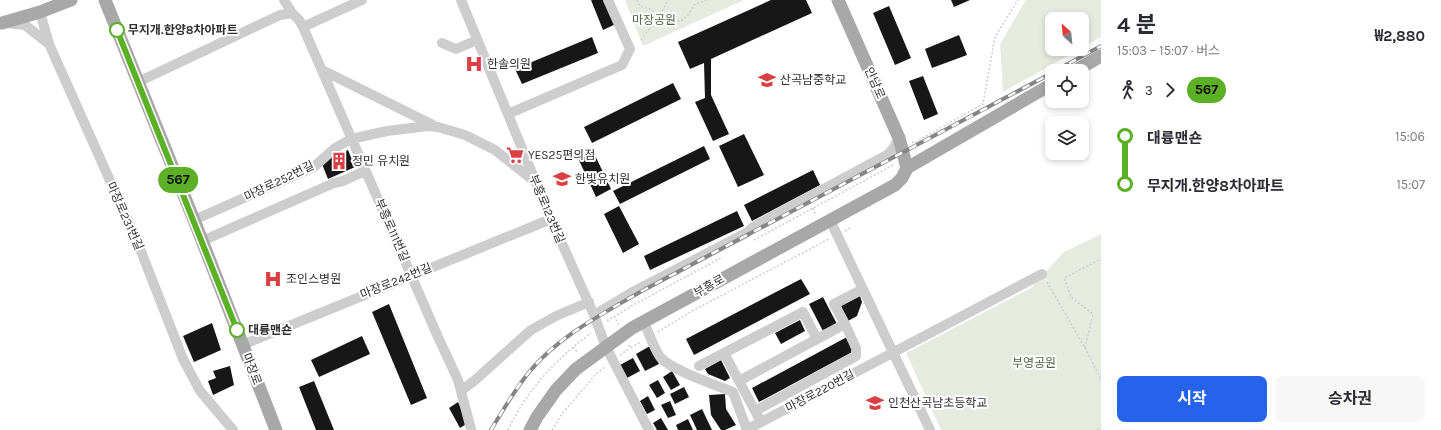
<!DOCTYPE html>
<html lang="ko">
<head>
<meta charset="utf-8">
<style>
	:root { --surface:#fff; --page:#f7f7f7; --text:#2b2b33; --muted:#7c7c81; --accent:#2563eb }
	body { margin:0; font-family:Karla,"Noto Sans KR",sans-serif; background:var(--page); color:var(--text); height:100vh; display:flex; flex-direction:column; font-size:15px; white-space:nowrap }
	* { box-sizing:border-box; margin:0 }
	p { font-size:13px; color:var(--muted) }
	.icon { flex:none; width:22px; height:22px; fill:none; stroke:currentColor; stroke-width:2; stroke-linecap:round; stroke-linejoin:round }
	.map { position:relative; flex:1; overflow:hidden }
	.panel { display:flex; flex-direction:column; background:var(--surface); width:340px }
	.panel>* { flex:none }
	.badge { padding:0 8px; border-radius:13px; font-size:14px; line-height:26px }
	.needle { width:26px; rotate:333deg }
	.tools { position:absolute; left:1045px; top:12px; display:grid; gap:8px }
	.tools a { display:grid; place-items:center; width:44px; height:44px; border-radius:8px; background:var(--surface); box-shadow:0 2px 6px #0003; font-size:20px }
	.map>.badge { position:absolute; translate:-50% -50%; box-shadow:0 0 0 2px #fff }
	.legs { display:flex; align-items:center; gap:6px; height:44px; padding:0 16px; font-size:13px }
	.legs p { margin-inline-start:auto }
	.headline { display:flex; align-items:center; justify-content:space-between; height:68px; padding:0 16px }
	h1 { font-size:22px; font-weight:700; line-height:30px }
	.action { display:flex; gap:8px; margin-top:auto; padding:8px 16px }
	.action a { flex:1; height:46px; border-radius:8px; background:var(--accent); color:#fff; font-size:16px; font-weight:700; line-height:46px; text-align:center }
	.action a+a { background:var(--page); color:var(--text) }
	ul { padding:0 16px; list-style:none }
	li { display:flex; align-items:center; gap:14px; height:48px; font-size:15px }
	li i { display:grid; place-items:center; width:6px; height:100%; margin:0 5px; background:currentColor }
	li i::after { content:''; width:10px; height:10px; margin:-5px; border:3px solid; border-radius:50%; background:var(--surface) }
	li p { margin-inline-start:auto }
	li:first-child i { background:linear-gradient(#0000 50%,currentColor 0) }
	li:last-child i { background:linear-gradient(currentColor 50%,#0000 0) }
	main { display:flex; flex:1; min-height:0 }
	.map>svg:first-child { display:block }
	.green { fill:#e5ecdf }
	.building { fill:#171717 }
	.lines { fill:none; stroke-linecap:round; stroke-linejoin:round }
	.path { stroke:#cdcdcd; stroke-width:1.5; stroke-dasharray:2 2; stroke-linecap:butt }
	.minor { stroke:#cdcdcd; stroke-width:10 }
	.major { stroke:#a8a8a8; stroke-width:13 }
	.rail-casing { stroke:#858585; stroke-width:4 }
	.rail { stroke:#fff; stroke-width:2.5; stroke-dasharray:8; stroke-linecap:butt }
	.line-1-casing { stroke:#fff; stroke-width:9 }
	.line-1 { stroke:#5bb025; stroke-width:6 }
	.stop-1-dot { fill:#fff; stroke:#5bb025; stroke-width:2 }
	.labels { text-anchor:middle; stroke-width:4; stroke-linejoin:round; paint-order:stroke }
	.park-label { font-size:12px; fill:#516840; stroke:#fff }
	.stop-label { font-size:12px; font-weight:bold; fill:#303030; stroke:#fff; text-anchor:start }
	.poi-label { font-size:12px; fill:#303030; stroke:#fff; text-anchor:start }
	.street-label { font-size:12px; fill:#303030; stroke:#fff }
</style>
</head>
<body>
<main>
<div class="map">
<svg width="1101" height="430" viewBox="0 0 1101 430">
	<rect width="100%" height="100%" fill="#fff"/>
	<path class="green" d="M625,0H744L643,46Z
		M1026,0H1101V37L1082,48V19H1052V49H1080L1003,92L1000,44Z
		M1101,234V430H941L906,353L1031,288L1064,252Z"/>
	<path class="building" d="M591,0H606L616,24L603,30Z
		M771,0H806L812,13L711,59V95L729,134L713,141L695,102L705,98L704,63L690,69L678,42Z
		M951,0H970L954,7Z
		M889,6L911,58L895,65L873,13Z
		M959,35L967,55L932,68L925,49Z
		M592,37L598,53L522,84L515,69Z
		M923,76L938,114L924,120L909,81Z
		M673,83L681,99L592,143L584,127Z
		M744,134L764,175L738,187L719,146Z
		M704,146L710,159L620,204L613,191Z
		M592,149L611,189L596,197L577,156Z
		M348,150L355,167L328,179L322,164L329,158Z
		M813,170L820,185L752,221L744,205Z
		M619,206L639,244L623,253L604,214Z
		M737,211L744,226L650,270L644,256Z
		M801,279L810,294L694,355L686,339Z
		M860,296L862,302L857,316L848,321L841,306Z
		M823,297L838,326L824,333L809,304Z
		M389,304L427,398L411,405L372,312Z
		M800,320L805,331L781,344L775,333Z
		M212,323L221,350L194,362L183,336Z
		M362,336L370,354L319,377L311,360Z
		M847,337L854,351L759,402L752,388Z
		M650,346L659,364L645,371L636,354Z
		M633,358L640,371L627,378L620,365Z
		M721,360L730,378L725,381L708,374L705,369Z
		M230,366L234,385L213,395L208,381L216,378L213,371Z
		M672,371L680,385L671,390L663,377Z
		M658,380L665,393L657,398L649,385Z
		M314,381L334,430H316L299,387Z
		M684,387L689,397L675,404L670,394Z
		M725,394L726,409L736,425L725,430H721L711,415L709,395Z
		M648,396L655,410L647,414L640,401Z
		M670,401L676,415L668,418L661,405Z
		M458,402L468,423L460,428L449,408Z
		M702,409L712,430H697L690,415Z
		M661,418L668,430H657L653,423Z
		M688,419L693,430H678L676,425Z"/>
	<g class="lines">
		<path class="path" d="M637,0L640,6L650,9L666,20L681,21L689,14L694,5L706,0
			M641,40L660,15L668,0
			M912,142L914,143L983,104L995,37L1018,0
			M813,208L816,216
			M845,231L850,228
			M754,240L895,164
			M1047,282L1085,348L1101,379
			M614,316L619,325
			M607,321L635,304L721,258
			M658,332L692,311L829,239
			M629,345L630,348L641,342
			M573,347L578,353
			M1085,348L1093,314L1071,297L1064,278L1101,259
			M620,355L630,348
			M508,430C526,391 557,358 591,333
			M552,430L562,414L596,374L606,366
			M1097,430L1101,428"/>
		<path class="minor" d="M284,0L292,13
			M461,0L551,219L594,315L606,347L649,430
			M40,12L49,44
			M7,23L25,25L49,44L137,241L183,359L200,391L233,430
			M303,27L362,0
			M442,43L456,49L477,40
			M322,70L433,125
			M138,82L280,15L292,13L299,20L303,27L438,337L458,380L471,429
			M508,114L622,65L630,49L608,0
			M194,220L305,171L315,166L335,148L351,139L387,131L428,126L438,127L465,135L495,150L534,181
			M830,220L930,430
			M202,241L334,183L343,181L365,171
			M594,315L631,293L746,233L753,227L887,155L893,149L899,138
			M644,322C648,331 655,351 661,358C673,371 716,385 733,392L747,430
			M817,339L845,324L834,304L863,289
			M242,345L551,219
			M724,353L739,381
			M699,366L803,312L817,339L739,381L761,422
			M462,390L474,381L531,330L556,316L589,302
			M755,411L856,356V348L845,324
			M746,430L1042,274"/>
		<path class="major" d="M105,0L194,220L276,430
			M838,0L899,138L907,168
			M2,23L40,12L71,0
			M1075,71L1101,56
			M907,168L1052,84
			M530,430L537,417L556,390L576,369L632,328L895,185L902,178L907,168"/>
		<g class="rail-casing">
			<path id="rail" d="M1055,71L1101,46
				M491,430C503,410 515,389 530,371C559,336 601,315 640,292L1052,73"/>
		</g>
		<use href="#rail" class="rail"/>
	</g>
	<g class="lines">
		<g class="line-1-casing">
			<path id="line-1" d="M117,30L237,330"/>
		</g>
		<use href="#line-1" class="line-1"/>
	</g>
	<defs>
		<g id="hospital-bare" transform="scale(1.38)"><path d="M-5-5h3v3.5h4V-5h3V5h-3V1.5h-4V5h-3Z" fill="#d93f43" stroke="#fff" stroke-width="2.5" paint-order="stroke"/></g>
		<g id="school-bare" transform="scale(1.38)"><path d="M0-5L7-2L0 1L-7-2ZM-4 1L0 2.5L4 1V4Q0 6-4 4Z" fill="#d93f43" stroke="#fff" stroke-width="2.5" paint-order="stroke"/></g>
		<g id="supermarket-bare" transform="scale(1.38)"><path d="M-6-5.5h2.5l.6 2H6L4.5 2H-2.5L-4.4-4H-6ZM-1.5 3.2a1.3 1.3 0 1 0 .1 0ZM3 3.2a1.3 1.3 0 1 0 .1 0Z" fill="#d93f43" stroke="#fff" stroke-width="2.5" paint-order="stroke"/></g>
		<g id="building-bare" transform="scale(1.38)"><path d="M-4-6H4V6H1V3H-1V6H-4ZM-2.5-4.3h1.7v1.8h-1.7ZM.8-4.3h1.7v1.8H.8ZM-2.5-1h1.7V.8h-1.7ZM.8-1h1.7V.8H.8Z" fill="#d93f43" stroke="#fff" stroke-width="2.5" paint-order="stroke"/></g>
	</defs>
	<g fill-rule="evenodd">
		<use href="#hospital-bare" x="474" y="64"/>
		<use href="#school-bare" x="767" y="80"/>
		<use href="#supermarket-bare" x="515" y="155"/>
		<use href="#building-bare" x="339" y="161"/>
		<use href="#school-bare" x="562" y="179"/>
		<use href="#hospital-bare" x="273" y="279"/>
		<use href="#school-bare" x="875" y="403"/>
	</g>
	<g class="stop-1-dot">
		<circle cx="117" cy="30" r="7"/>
		<circle cx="237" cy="330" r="7"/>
	</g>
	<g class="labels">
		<g class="park-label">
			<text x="654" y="24">마장공원</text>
			<text x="1034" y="367">부영공원</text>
		</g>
		<g class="stop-label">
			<text x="128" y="34">무지개.한양8차아파트</text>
			<text x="248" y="334">대륭맨숀</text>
		</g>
		<g class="poi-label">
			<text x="487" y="68">한솔의원</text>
			<text x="780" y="84">산곡남중학교</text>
			<text x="528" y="159">YES25편의점</text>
			<text x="352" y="165">정민 유치원</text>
			<text x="575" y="183">한빛유치원</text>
			<text x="286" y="283">조인스병원</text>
			<text x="888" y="407">인천산곡남초등학교</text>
		</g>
		<g class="street-label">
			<text transform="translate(875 83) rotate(66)" y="4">안남로</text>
			<text transform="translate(279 181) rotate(-26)" y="4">마장로252번길</text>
			<text transform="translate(547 209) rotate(67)" y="4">부흥로123번길</text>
			<text transform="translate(125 216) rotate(66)" y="4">마장로231번길</text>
			<text transform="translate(392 230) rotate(66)" y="4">부흥로111번길</text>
			<text transform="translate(396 281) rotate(-22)" y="4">마장로242번길</text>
			<text transform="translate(709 286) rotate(-29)" y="4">부흥로</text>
			<text transform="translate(252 369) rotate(69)" y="4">마장로</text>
			<text transform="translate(820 391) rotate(-28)" y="4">마장로220번길</text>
		</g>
	</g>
</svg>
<div class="tools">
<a><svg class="needle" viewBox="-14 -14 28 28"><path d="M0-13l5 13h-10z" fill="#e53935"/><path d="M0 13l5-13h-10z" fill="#7c7c81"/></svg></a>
<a><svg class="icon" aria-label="locate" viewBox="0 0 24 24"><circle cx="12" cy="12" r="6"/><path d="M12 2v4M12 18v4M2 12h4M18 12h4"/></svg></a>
<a><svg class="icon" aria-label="layers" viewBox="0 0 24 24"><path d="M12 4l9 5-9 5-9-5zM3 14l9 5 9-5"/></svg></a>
</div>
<b class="badge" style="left:178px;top:180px;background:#5bb025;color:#111">567</b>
</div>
<section class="panel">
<div class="headline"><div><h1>4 분</h1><p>15:03 – 15:07 · 버스</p></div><b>₩2,880</b></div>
<div class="legs"><svg class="icon" aria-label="walk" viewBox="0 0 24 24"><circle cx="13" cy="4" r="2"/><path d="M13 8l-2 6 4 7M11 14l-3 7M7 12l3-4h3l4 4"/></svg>3<svg class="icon" aria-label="forward" viewBox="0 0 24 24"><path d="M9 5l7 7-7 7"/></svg><b class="badge" style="background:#5bb025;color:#111">567</b></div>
<ul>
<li><i style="color:#5bb025"></i><b>대륭맨숀</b><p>15:06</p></li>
<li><i style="color:#5bb025"></i><b>무지개.한양8차아파트</b><p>15:07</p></li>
</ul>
<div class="action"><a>시작</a><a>승차권</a></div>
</section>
</main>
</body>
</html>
